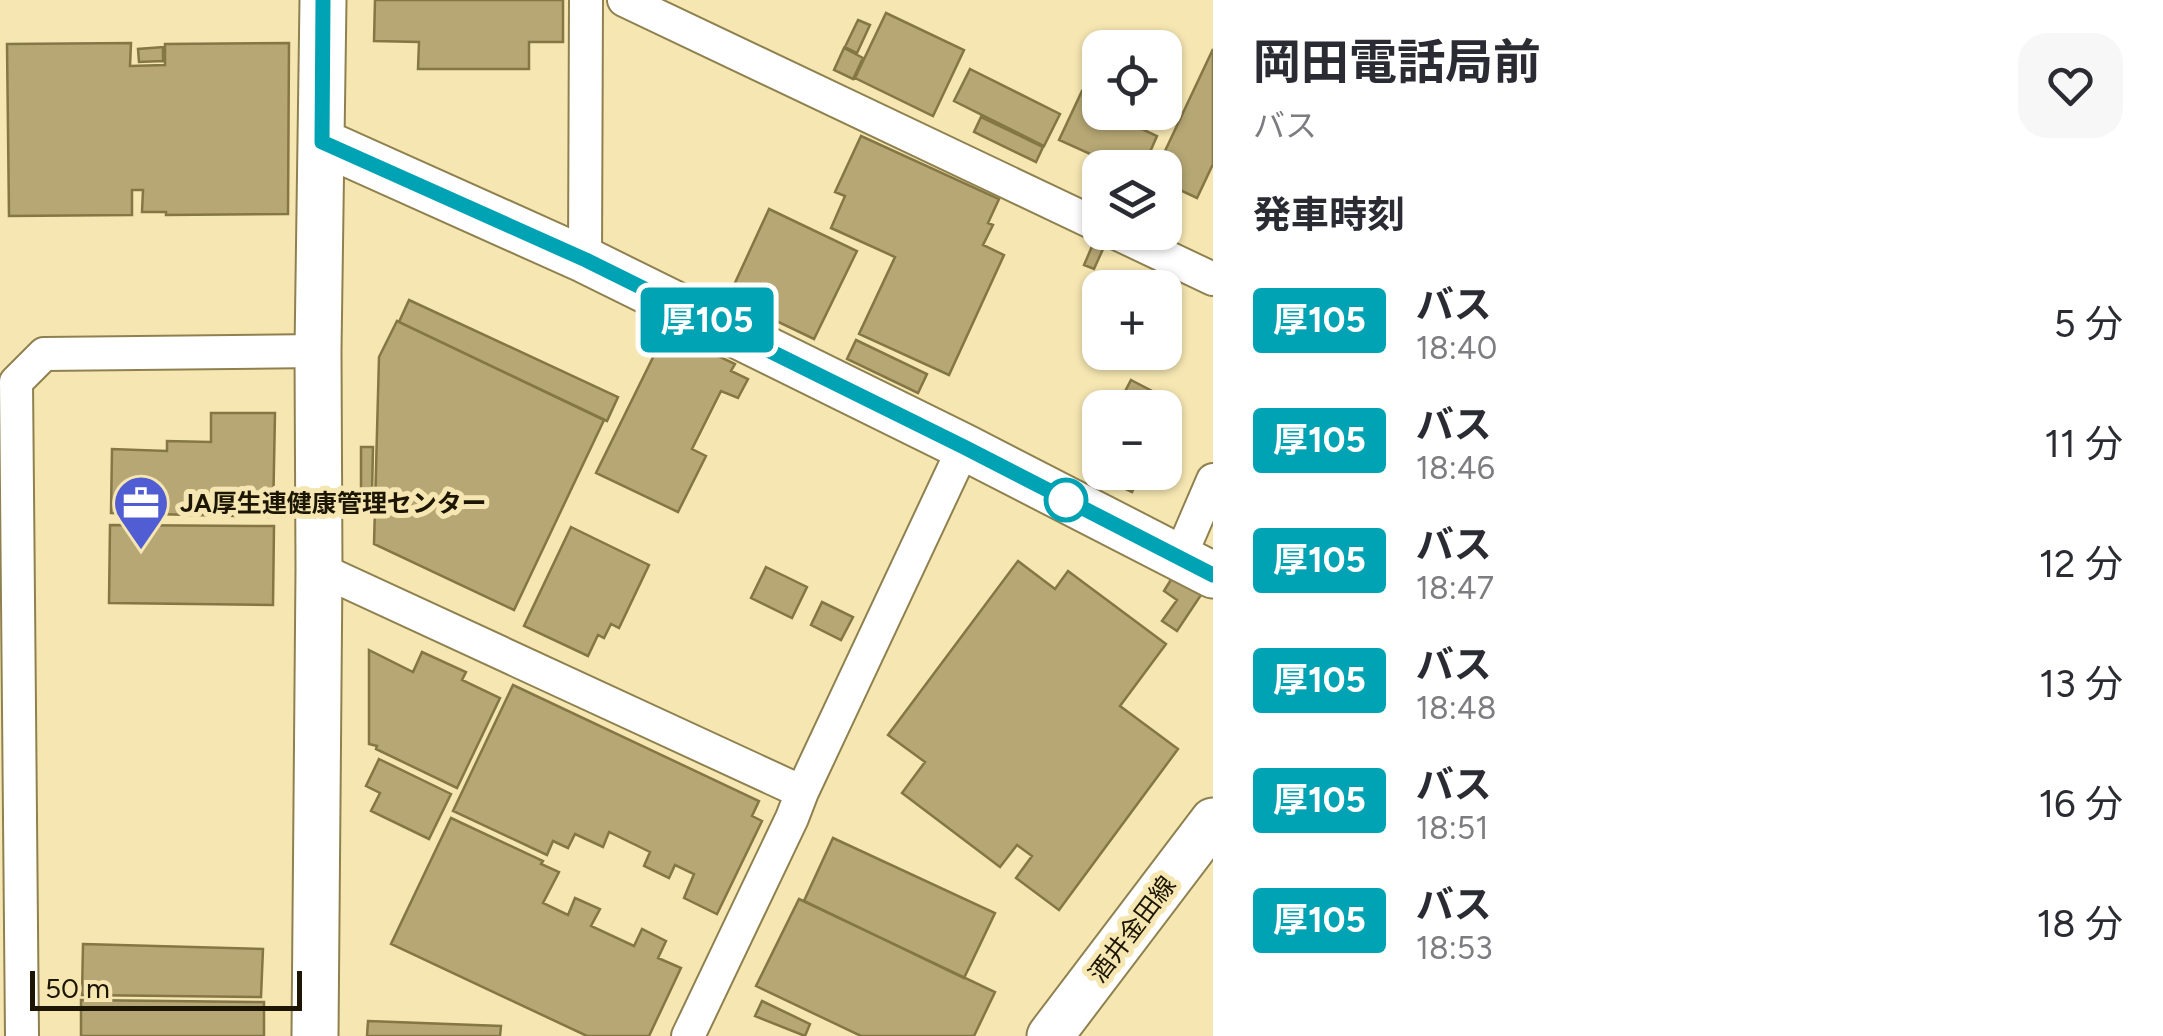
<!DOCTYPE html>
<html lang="ja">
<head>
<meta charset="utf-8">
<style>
	:root { --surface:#fff; --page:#f7f7f7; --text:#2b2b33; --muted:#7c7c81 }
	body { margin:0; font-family:Figtree,"Noto Sans JP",sans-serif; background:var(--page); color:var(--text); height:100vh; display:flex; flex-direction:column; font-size:38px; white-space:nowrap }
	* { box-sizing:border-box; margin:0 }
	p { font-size:32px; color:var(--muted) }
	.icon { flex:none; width:55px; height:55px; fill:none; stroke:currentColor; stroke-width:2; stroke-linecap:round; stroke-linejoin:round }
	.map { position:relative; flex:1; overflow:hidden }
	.panel { display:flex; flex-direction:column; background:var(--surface); width:950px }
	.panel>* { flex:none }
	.badge { padding:0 20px; border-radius:8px; font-size:35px; line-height:65px }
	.controls { position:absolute; left:1082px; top:30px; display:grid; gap:20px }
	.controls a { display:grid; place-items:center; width:100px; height:100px; border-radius:20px; background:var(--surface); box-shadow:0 2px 8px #0004; font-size:50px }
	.scale { position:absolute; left:30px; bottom:25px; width:272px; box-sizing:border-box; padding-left:10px; border:5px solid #1c1603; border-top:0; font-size:28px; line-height:35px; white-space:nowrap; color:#1c1603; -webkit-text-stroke:8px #f6e7b2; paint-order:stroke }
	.map>.badge { position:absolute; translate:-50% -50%; box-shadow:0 0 0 5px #fff }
	h2 { padding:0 40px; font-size:38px; line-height:90px }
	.round { display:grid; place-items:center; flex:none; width:105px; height:105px; border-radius:30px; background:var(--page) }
	.head { display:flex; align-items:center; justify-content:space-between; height:170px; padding:0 40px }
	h1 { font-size:48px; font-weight:700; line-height:75px }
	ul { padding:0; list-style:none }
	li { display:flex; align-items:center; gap:30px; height:120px; padding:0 40px }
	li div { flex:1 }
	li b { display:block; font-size:38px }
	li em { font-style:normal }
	li .badge { min-width:110px; font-weight:700; text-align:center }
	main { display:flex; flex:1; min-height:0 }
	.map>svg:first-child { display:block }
	.building { fill:#b6a774; stroke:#847645; stroke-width:2.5 }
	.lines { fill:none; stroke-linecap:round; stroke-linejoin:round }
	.street-casing { stroke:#8f814f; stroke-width:36 }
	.secondary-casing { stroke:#8f814f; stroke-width:49 }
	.street { stroke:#fff; stroke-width:32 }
	.secondary { stroke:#fff; stroke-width:45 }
	.line-casing { stroke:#fff; stroke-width:22 }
	.line { stroke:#00a3b4; stroke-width:15 }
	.stop-dot { fill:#fff; stroke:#00a3b4; stroke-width:5 }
	.labels { text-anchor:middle; stroke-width:10; stroke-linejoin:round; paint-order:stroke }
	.poi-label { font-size:25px; font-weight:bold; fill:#1c1603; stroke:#f6e7b2; text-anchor:start }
	.street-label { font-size:25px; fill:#1c1603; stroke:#f6e7b2 }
</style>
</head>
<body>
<main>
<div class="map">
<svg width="1213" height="1036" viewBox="0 0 1213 1036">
	<rect width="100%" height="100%" fill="#f6e7b2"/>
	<path class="building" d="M375,0H563V42H529V69H418L419,42L374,41Z
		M886,13L964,50L933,116L855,78Z
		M858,20L870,25L857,53L845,47Z
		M131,43L130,66L165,65V44L289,43L288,214L166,215V212H142L143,190H132V215L9,216L7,44Z
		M163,47V61L139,62L138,49Z
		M844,48L863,58L853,79L834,70Z
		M1213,49V164L1197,198L1165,183V168H1157Z
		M970,69L1060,114L1044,146L954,101Z
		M1082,91L1100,99V112H1115L1114,116L1157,136L1143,168H1106L1108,162L1059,140Z
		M981,117L1043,147L1036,162L974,132Z
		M861,136L999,199L988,223L993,225L983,245L1004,255L949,375L859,334L895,257L831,228L845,196L835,192Z
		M769,209L857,251L814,339L728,298Z
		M1093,244L1103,249L1094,269L1084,265Z
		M409,300L618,397L607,421L399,322Z
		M397,321L604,420L514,610L374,544L379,357Z
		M666,331L735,364L731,371L748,379L738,398L721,391L692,449L706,456L678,512L596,473Z
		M856,340L927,374L918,393L847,359Z
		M1131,380L1156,393L1149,408H1124L1118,405Z
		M211,413H275L273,517L111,513L112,449L167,451V441L211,442Z
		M361,447H373L372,495H361Z
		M1100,447V472H1141L1132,492L1088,471Z
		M110,525L274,526L273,605L109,603Z
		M571,527L649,565L619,628L611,624L604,638L598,635L588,656L524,626Z
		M1018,561L1055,589L1068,571L1166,644L1120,706L1178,749L1059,910L1016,878L1032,856L1017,845L1000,867L902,793L925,762L888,735Z
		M766,567L807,587L792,618L751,598Z
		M1172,578L1201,595L1177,631L1162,621L1177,600L1164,591Z
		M822,602L853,617L841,640L811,625Z
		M369,650L413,672L422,652L466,672L462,680L500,698L457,788L376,749L377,746L369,744Z
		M513,685L759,801L752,816L762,821L717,914L684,898L694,874L675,865L669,878L644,866L650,852L609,832L603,847L575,834L568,848L553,841L547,855L453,811Z
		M379,759L451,794L429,839L371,811L380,793L366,786Z
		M451,818L543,861L541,864L559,872L543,903L568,915L575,898L600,909L591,926L634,946L642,929L666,941L658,958L681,968L649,1036H587L391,944Z
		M833,838L995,913L964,978L804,901Z
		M799,899L995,992L974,1036H861L756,986Z
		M83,944L263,949L261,997L82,995Z
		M81,1000L264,1002V1036H81Z
		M762,1001L810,1024L805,1036L755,1016Z
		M368,1021L501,1026L500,1036H367Z"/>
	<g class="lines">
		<g class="street-casing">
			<path id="street" d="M624,0L1100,226
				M1114,232L1213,279
				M585,260L586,0
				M1179,559L1213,480
				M319,569L802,792
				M22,1036L16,382L44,354L318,351
				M688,1036L792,818L802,792L964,447"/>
		</g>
		<g class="secondary-casing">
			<path id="secondary" d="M322,142L585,260L964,447L1213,575
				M315,1036L319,569L318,351L323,0
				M1050,1036L1213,821"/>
		</g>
		<use href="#street" class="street"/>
		<use href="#secondary" class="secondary"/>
	</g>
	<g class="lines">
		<g class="line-casing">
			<path id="line" d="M323,0L322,142L586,260L964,447L1213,575"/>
		</g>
		<use href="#line" class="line"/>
	</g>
	<defs>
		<g id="office-pin" transform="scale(2.875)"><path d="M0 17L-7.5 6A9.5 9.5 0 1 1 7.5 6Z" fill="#505dd3" stroke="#f6e7b2"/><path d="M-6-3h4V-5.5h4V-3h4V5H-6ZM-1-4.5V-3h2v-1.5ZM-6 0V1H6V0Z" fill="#fff"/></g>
	</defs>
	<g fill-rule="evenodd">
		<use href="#office-pin" x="141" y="503"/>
	</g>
	<circle class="stop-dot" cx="1066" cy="500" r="20"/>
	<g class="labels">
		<g class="poi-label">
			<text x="180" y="512">JA厚生連健康管理センター</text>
		</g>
		<g class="street-label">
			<text transform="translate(1132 929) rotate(-53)" y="9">酒井金田線</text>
		</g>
	</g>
</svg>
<div class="controls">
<a><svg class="icon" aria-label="locate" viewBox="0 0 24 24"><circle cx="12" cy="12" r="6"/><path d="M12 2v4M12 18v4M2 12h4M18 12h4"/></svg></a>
<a><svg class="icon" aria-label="layers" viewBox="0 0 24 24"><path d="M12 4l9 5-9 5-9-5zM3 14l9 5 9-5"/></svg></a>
<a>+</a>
<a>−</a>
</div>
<div class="scale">50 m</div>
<b class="badge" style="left:707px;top:320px;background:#00a3b4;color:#fff">厚105</b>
</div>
<section class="panel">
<div class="head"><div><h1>岡田電話局前</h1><p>バス</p></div><a class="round"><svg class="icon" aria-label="heart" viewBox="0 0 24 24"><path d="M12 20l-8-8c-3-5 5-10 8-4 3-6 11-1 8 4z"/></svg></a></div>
<h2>発車時刻</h2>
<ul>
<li><span class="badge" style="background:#00a3b4;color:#fff">厚105</span><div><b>バス</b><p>18:40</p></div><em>5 分</em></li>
<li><span class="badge" style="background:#00a3b4;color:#fff">厚105</span><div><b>バス</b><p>18:46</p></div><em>11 分</em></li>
<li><span class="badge" style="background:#00a3b4;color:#fff">厚105</span><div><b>バス</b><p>18:47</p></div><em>12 分</em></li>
<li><span class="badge" style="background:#00a3b4;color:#fff">厚105</span><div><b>バス</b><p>18:48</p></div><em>13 分</em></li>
<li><span class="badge" style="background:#00a3b4;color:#fff">厚105</span><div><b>バス</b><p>18:51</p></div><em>16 分</em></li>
<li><span class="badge" style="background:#00a3b4;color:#fff">厚105</span><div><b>バス</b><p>18:53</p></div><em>18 分</em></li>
</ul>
</section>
</main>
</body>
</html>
